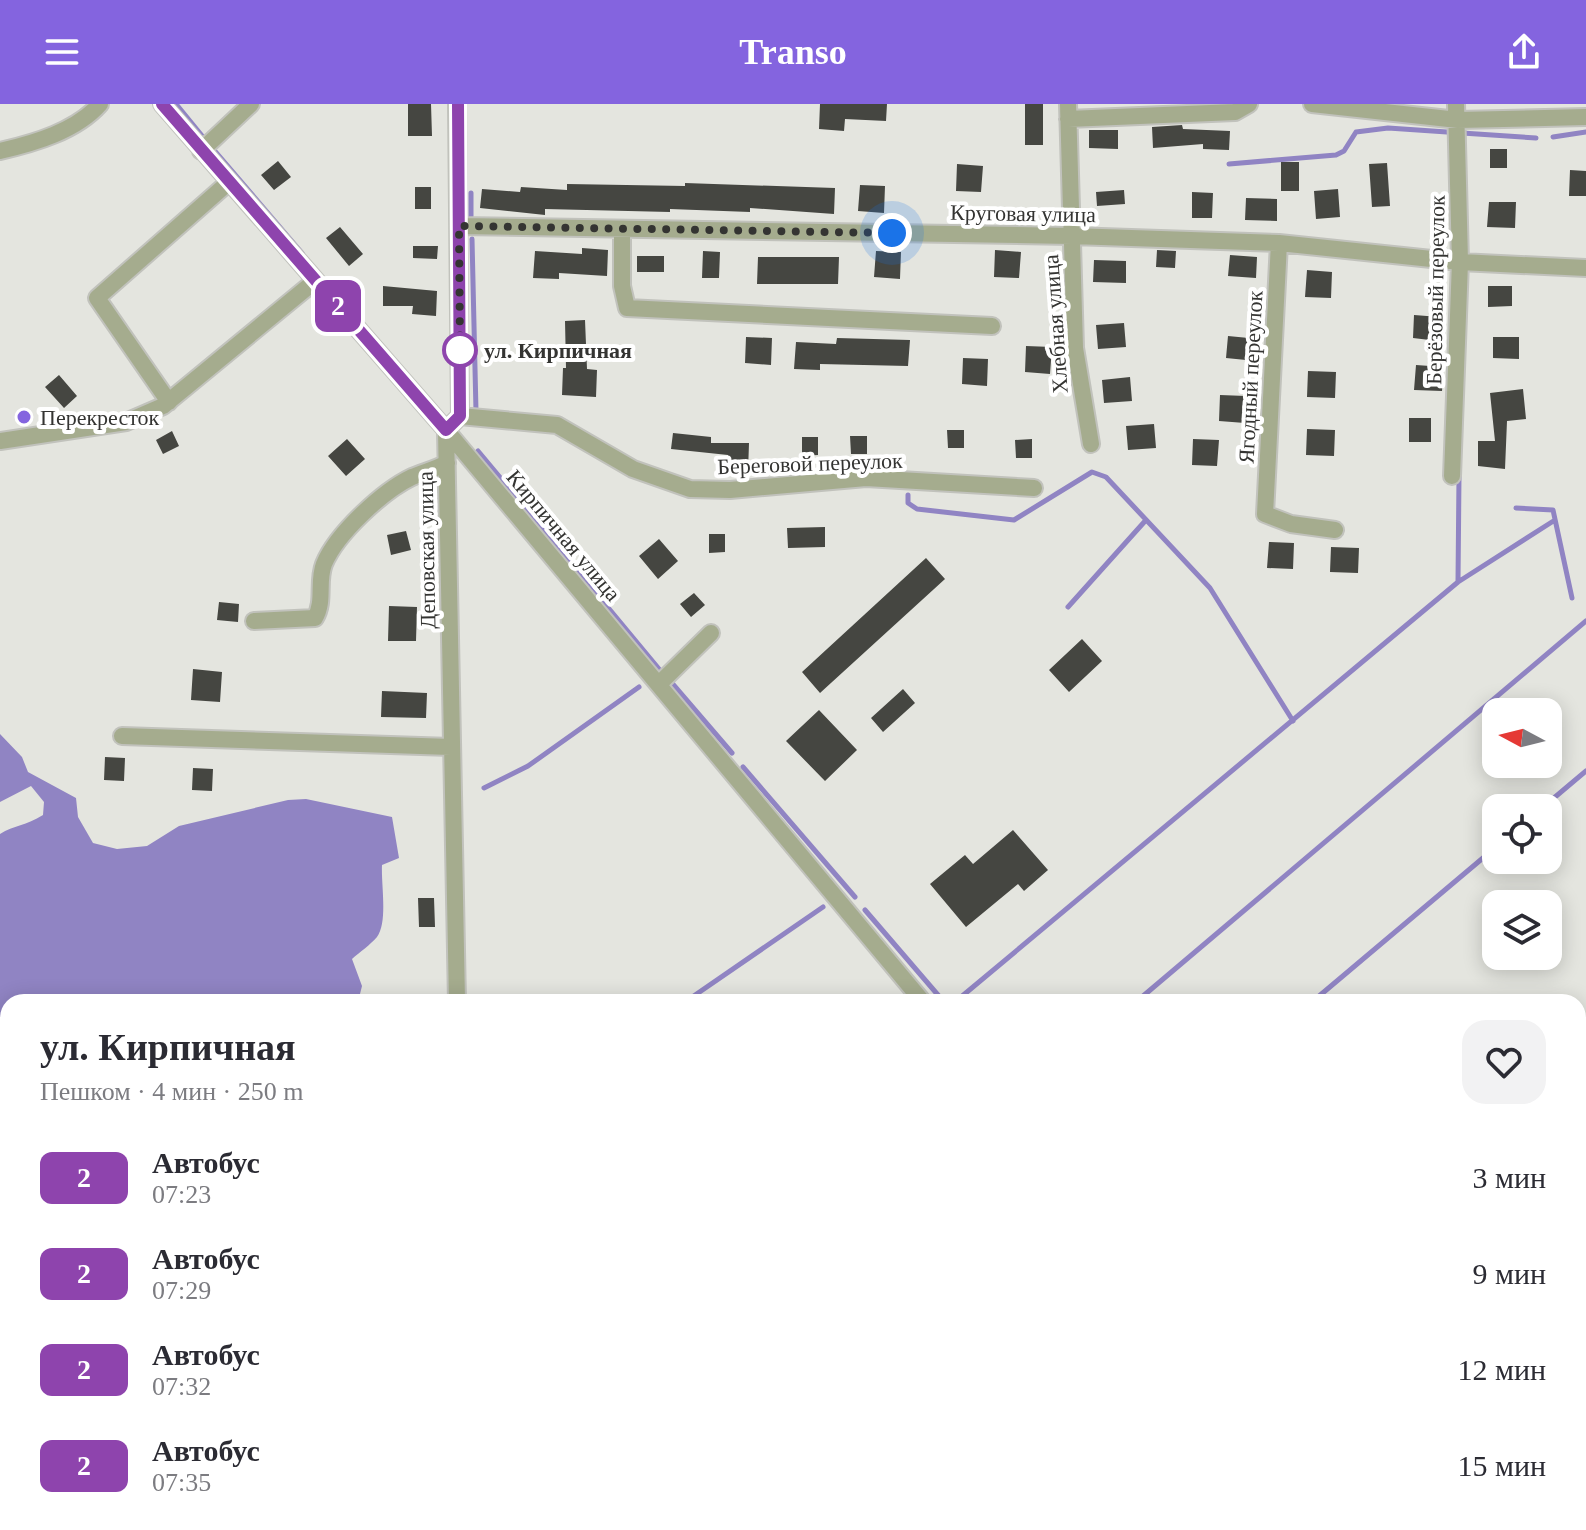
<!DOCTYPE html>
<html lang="ru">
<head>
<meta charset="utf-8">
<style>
	:root { --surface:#fff; --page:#f2f2f3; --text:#2b2b33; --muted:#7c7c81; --accent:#8464df }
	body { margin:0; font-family:Georgia,serif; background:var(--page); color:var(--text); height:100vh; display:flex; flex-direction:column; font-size:30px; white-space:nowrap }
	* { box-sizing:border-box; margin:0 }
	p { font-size:26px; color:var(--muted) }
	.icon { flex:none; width:44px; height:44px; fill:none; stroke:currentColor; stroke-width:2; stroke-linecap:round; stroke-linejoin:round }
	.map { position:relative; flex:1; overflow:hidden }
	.panel { position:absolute; left:0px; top:890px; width:1586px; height:536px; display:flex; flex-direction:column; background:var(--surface); border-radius:24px 24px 0 0; box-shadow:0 4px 20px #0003 }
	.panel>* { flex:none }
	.badge { padding:0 16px; border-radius:12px; font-size:28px; line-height:52px }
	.needle { width:52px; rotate:277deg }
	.tools { position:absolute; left:1482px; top:594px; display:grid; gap:16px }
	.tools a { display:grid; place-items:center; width:80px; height:80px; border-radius:16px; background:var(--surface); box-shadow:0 4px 20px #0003; font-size:40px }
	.you { position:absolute; width:40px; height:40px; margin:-20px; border:6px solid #fff; border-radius:50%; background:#1a73e8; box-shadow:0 0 0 12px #1a73e833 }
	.map>.badge { position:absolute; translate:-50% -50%; box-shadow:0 0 0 4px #fff }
	.round { display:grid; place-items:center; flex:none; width:84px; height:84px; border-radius:24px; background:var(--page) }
	.overview { display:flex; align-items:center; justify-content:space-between; height:136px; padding:0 40px }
	h1 { font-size:38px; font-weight:600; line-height:60px }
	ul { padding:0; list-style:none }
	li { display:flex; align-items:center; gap:24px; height:96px; padding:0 40px }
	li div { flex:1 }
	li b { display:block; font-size:30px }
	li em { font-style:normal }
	li .badge { min-width:88px; font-weight:700; text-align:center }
	header { display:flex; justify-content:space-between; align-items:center; height:104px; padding:0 40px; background:var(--accent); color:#fff; font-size:36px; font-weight:600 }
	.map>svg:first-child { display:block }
	.green { fill:#c8bef9 }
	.water { fill:#9084c3 }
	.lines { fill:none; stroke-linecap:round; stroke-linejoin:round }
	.stream { stroke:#9084c3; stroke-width:5 }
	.building { fill:#454641 }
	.minor-casing { stroke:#c1c2bc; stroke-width:20 }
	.path { stroke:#a0a19c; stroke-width:3; stroke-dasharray:4 6; stroke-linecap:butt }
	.minor { stroke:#a5ac8e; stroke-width:16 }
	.line-casing { stroke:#fff; stroke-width:18 }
	.line { stroke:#8e44ad; stroke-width:12 }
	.walk { stroke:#343432; stroke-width:8; stroke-dasharray:0 14.4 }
	.stop-dot { fill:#fff; stroke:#8e44ad; stroke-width:4 }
	.poi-dot { fill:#8464df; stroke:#fff; stroke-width:3 }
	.labels { text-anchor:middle; stroke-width:8; stroke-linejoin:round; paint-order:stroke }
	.street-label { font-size:22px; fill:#343432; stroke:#fff }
	.stop-label { font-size:22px; font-weight:bold; fill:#343432; stroke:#fff; text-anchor:start }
	.poi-label { font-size:22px; fill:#343432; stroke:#fff; text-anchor:start }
</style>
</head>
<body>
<header><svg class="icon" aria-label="menu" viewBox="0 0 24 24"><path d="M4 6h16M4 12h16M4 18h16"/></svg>Transo<svg class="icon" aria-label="share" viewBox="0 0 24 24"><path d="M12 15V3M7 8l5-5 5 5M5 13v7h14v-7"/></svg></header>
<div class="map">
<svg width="1586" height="1426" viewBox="0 0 1586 1426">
	<rect width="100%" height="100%" fill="#e4e5df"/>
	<path class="green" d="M0,1366L8,1380V1418H30L35,1426H0Z
		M85,1418H300L312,1425L92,1426Z
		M661,1418H741L749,1426H662Z"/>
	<path class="water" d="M0,630L22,653L28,668L76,694L78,713L93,739L117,745L147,742L179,722L288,696L306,695L392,713L399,754L382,761C381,781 388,818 377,833C370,841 360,848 352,855L362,882L358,898H8V945L0,941V730C14,721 26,722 43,711L44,698L31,682L0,698Z
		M0,1242L8,1267V1380L0,1366Z
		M300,1418H433L437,1426H313Z"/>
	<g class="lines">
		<path class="stream" d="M176,0L203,33
			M1462,29L1536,34
			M1553,33L1586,28
			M214,46L302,149
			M1229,60L1336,51L1344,47L1356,28L1388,24L1447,28
			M471,112V89
			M472,135L476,307
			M478,347L664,571
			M908,391V399L917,405L1014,416L1092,368L1106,373L1210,484L1293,617
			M1516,404L1553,406L1572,494
			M1458,478L1459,372
			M1068,503L1146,416
			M671,578L732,649
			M743,663L855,793
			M484,684L528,662L639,583
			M1542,704L1586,667
			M865,806L944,898
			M685,898L823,803
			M955,898L1458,478L1555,416
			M1136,898L1586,517
			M1312,898L1496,743
			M1578,1351L1586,1355"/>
	</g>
	<path class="building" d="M408,0H431L432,32H408Z
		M820,0H887L886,17L845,15L844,27L819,25Z
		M1025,0H1043V41H1025Z
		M1182,21L1183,25L1230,27L1229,46L1203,45V40L1153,44L1152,23Z
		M1089,26H1118V45L1089,44Z
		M1490,45H1507V64H1490Z
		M278,57L291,73L274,86L261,71Z
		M1281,58H1299V87H1281Z
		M1387,59L1390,102L1372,103L1369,60Z
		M957,60L983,62L981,88L956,87Z
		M1570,66L1586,67V92H1569Z
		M685,79L835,84L834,110L750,104V108L670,105V108L545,105V111L480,104L482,85L520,88L521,83L567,86V80L685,82Z
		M860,81L885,82L884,109L858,107Z
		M415,83H431V105H415Z
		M1338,85L1340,113L1316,115L1314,87Z
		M1124,86L1125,100L1097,102L1096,88Z
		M1192,88L1213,89L1212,114H1192Z
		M1246,94L1277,95V117L1245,116Z
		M1489,98H1516L1515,124L1487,123Z
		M340,123L363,150L349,162L326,134Z
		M413,142H438L437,155L413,154Z
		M582,144L608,146L607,172L559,169V175L533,174L535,147L582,150Z
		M995,146L1021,148L1019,174L994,173Z
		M1157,146L1176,147L1175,164L1156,163Z
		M703,147L720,148L719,174H702Z
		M876,147L901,148L900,175L874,173Z
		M1230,151L1257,153L1256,174L1228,172Z
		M637,152H664V168H637Z
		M758,153H839L838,180H757Z
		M1094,156L1126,157V179L1093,178Z
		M1307,166L1332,168L1331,194L1305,193Z
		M383,182L437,187L436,212L412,210L413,202H383Z
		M1488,182H1512V202L1488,203Z
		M1414,211L1440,213L1438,237L1413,234Z
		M585,216L587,265L597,266L596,293L562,291L563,264H566L565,217Z
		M1124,219L1126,243L1098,245L1096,221Z
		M1228,232L1259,235L1256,257L1226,254Z
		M746,233L772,234L771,261L745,259Z
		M1493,233H1519V255L1493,254Z
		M837,234L910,236L908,262L820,260V266L794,265L796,238L836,240Z
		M1026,242L1052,243L1050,270L1025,268Z
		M963,254L988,255L987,282L962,280Z
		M1416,261L1444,263L1442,287L1414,286Z
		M1308,267L1336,268L1335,294L1307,293Z
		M59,271L77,292L64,304L45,283Z
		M1130,273L1132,297L1104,299L1102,276Z
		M1523,285L1526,315L1507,317L1505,365L1478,362V337H1495L1490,289Z
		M1220,291L1246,292L1245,319L1219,317Z
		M1409,314H1431V338H1409Z
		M1154,320L1156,344L1128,346L1126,322Z
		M1307,325L1335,326L1334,352L1306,351Z
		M947,326H964V344H948Z
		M172,327L179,342L163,350L156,336Z
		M673,329L711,333V339H749L748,368L728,367V351L671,345Z
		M850,332H867V350H851Z
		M802,333H818V351L802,352Z
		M347,335L365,355L346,372L328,352Z
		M1032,335V354H1016L1015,336Z
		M1193,335L1219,336L1217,362L1192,361Z
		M825,423V443L788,444L787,424Z
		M406,427L411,446L391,451L387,431Z
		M709,430H725V448L709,449Z
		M659,435L678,457L658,475L639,452Z
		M1269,438L1294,439L1293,465L1267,464Z
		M1331,443L1359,444L1358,469L1330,468Z
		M926,454L945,475L820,589L802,568Z
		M694,489L705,501L691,513L680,500Z
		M219,498L239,500L238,518L217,516Z
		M389,502L417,503L416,537H388Z
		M1082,535L1102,557L1069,588L1049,566Z
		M193,565L222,568L220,598L191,596Z
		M903,585L915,599L883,628L871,614Z
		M382,587L427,589L426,614L381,613Z
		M819,606L857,646L825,677L786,637Z
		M105,653L125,654L124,677L104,676Z
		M193,664L213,665L212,687L192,686Z
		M1013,726L1048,766L1024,787L1018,780L966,823L930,780L965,751L973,760Z
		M418,794H434L435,823H419Z"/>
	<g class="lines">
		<g class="minor-casing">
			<path id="minor" d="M162,0L446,326L923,898
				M1068,0L1075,244L1091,340
				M1312,0L1458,16L1586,13
				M1068,15L1235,8L1249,0
				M0,47C35,39 76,27 100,0
				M201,47L251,0
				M459,122L1072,132L1279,139L1460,158L1586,164
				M622,125V182L627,204L992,222
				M1279,139L1265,410L1291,420L1335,426
				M169,298L97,194L229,78
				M460,312L557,321L633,365L690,385L730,386L866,374L1034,384
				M0,337L126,318L163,302L315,177
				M1452,372L1460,158L1456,0
				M254,517L315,514C325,497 317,478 324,460C337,429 383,387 412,373C424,368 436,365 447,359
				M660,579L711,529
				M122,632L451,643
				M457,898L446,326L460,312L457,0
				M0,978L8,985
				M651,1418L652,1426
				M863,1418L866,1426
				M1058,1418L1065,1426
				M1366,1418L1373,1426"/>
		</g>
		<path class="path" d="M0,1152L8,1160
			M265,1418L272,1426"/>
		<use href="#minor" class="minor"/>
	</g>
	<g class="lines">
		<g class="line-casing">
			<path id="line" d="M162,0L446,326L460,312L458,0"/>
		</g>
		<use href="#line" class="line"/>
		<path class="walk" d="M460,246L459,122L892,129"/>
	</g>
	<circle class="stop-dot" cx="460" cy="246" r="16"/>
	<circle class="poi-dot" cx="24" cy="313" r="8"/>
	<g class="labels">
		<g class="street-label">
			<text transform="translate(1023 109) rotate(1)" y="8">Круговая улица</text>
			<text transform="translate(1435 186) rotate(-89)" y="8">Берёзовый переулок</text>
			<text transform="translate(1055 220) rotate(-94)" y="8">Хлебная улица</text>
			<text transform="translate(1250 273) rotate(-87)" y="8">Ягодный переулок</text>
			<text transform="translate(810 359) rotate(-2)" y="8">Береговой переулок</text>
			<text transform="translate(564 431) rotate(50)" y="8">Кирпичная улица</text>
			<text transform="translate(426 446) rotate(-91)" y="8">Деповская улица</text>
		</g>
		<g class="stop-label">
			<text x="484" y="254">ул. Кирпичная</text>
		</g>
		<g class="poi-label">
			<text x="40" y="321">Перекресток</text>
		</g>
	</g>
</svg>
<div class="tools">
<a><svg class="needle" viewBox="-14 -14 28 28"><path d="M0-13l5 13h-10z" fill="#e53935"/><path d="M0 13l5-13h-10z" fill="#7c7c81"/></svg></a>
<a><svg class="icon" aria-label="locate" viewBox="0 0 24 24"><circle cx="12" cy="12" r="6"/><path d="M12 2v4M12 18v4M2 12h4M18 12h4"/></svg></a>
<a><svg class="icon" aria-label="layers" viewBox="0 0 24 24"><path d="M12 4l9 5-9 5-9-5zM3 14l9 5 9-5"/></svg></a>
</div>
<div class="you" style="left:892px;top:129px"></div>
<b class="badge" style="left:338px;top:202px;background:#8e44ad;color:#fff">2</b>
<section class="panel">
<div class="overview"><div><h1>ул. Кирпичная</h1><p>Пешком · 4 мин · 250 m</p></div><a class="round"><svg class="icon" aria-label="heart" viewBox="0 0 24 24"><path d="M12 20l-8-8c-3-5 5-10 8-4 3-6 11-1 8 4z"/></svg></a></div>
<ul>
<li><span class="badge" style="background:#8e44ad;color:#fff">2</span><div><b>Автобус</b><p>07:23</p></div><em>3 мин</em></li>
<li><span class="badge" style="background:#8e44ad;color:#fff">2</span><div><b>Автобус</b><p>07:29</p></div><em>9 мин</em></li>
<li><span class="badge" style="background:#8e44ad;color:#fff">2</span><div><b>Автобус</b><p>07:32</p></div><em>12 мин</em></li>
<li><span class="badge" style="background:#8e44ad;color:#fff">2</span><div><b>Автобус</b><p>07:35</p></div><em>15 мин</em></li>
</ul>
</section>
</div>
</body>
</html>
